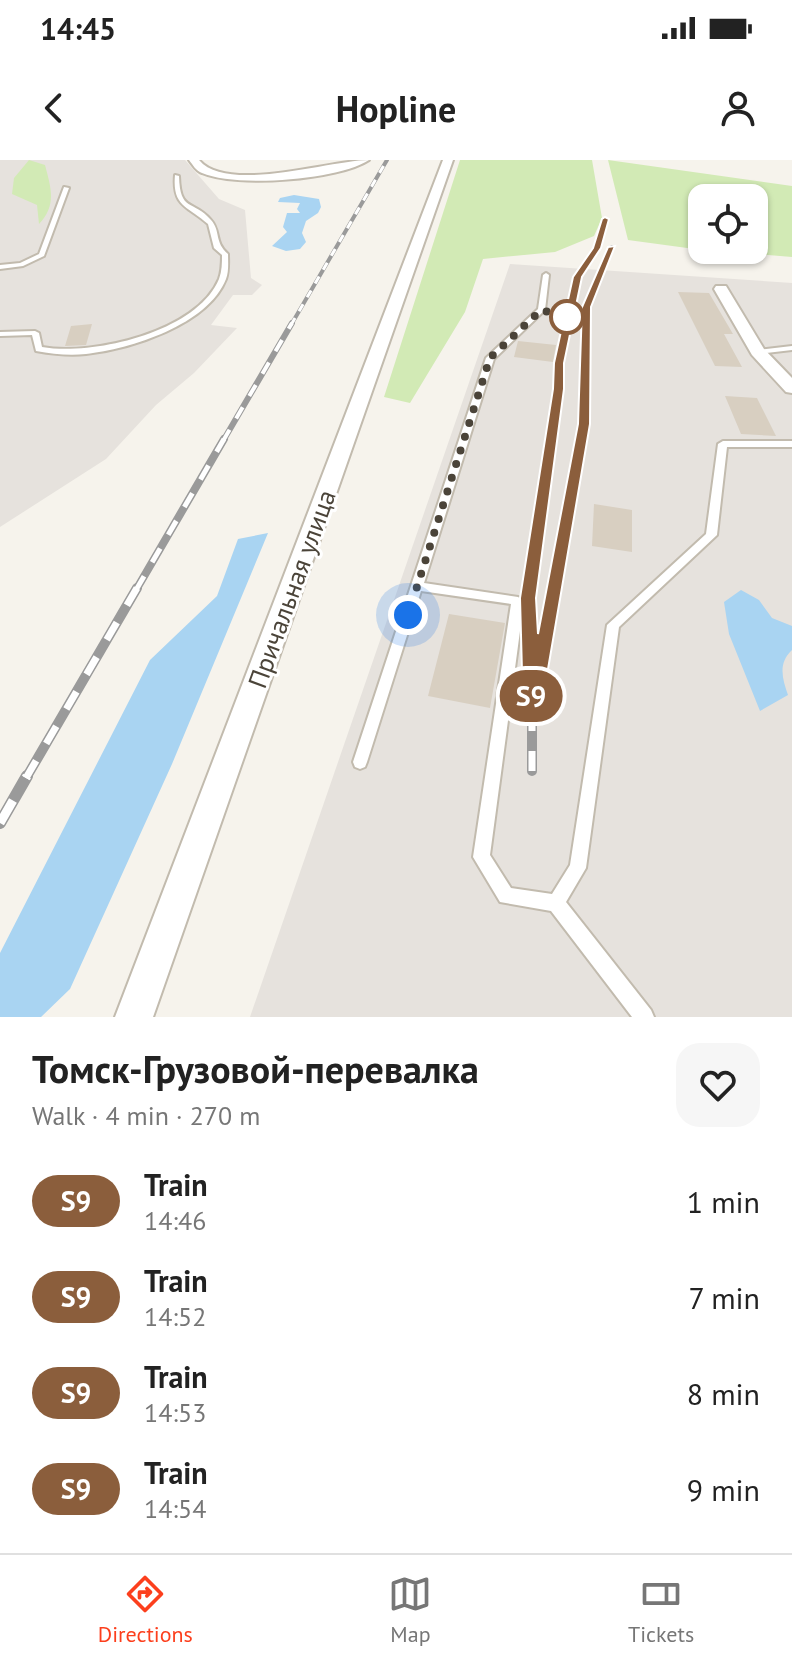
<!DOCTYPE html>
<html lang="en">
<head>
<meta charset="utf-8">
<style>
	:root { --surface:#fff; --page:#f6f6f6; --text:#222; --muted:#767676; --line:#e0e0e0; --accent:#fc3f1d }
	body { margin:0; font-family:"PT Sans",sans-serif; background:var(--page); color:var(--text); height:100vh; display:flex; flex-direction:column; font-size:30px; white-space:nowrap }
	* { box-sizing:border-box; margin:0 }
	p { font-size:26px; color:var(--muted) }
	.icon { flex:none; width:44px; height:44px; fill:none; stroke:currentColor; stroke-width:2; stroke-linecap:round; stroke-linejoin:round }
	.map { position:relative; height:857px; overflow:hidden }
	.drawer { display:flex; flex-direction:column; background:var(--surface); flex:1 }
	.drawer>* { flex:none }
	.badge { padding:0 16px; border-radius:26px; font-size:28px; line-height:52px }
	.tools { position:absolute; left:688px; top:24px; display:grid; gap:16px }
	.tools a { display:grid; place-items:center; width:80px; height:80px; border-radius:16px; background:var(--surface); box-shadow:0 2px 6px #0004; font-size:40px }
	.you { position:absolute; width:40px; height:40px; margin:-20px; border:6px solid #fff; border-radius:50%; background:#1a73e8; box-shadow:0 0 0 12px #1a73e833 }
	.map>.badge { position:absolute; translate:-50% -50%; box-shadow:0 0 0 4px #fff }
	.round { display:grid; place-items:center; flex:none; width:84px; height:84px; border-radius:24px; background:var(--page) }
	.head { display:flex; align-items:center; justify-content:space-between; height:136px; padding:0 32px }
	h1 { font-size:38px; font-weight:800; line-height:60px }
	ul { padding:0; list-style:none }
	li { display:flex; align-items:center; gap:24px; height:96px; padding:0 32px }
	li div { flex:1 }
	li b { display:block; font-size:30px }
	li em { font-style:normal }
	li .badge { min-width:88px; font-weight:700; text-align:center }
	.status { display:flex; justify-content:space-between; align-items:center; height:56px; padding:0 40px; background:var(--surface); direction:ltr }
	.status svg { height:22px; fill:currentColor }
	header { display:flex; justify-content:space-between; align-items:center; height:104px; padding:0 32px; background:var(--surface); font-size:36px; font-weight:800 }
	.tabs { display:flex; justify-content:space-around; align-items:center; height:112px; border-top:2px solid var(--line); background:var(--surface); font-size:22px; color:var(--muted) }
	.tabs a { display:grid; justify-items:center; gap:4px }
	.tabs .current { color:var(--accent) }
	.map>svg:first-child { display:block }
	.industrial { fill:#e6e2dd }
	.green { fill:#d2eab5 }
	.water { fill:#a9d4f2 }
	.building { fill:#d8cfc1 }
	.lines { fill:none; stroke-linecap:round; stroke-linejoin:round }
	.lane-casing { stroke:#c2bbae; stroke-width:4 }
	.street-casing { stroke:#c2bbae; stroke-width:4 }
	.lane { fill:#fff; fill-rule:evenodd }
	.street { fill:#fff; fill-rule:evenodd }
	.rail-far4-casing { stroke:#9a9a9a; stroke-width:4 }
	.rail-far3-casing { stroke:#9a9a9a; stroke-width:6 }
	.rail-far2-casing { stroke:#9a9a9a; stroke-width:8 }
	.rail-far1-casing { stroke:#9a9a9a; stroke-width:10 }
	.rail-casing { stroke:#9a9a9a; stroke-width:12 }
	.rail-far4 { stroke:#fff; stroke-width:3; stroke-dasharray:8; stroke-linecap:butt }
	.rail-far3 { stroke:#fff; stroke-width:4; stroke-dasharray:13; stroke-linecap:butt }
	.rail-far2 { stroke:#fff; stroke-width:5; stroke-dasharray:16; stroke-linecap:butt }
	.rail-far1 { stroke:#fff; stroke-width:7; stroke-dasharray:20; stroke-linecap:butt }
	.rail { stroke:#fff; stroke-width:9; stroke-dasharray:26; stroke-linecap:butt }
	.line { fill:#8b5e3c; stroke:#fff; stroke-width:2 }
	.walk { stroke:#4b4439; stroke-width:8; stroke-dasharray:0 14.4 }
	.stop-dot { fill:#fff; stroke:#8b5e3c; stroke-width:4 }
	.labels { text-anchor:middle; stroke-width:6; stroke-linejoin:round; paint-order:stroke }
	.street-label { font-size:26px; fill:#4b4439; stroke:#fff }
</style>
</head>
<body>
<div class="status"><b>14:45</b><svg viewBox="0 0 49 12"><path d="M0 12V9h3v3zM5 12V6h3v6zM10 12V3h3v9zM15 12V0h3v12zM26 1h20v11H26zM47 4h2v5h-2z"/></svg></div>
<header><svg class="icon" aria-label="back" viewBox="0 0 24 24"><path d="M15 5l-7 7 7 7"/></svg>Hopline<svg class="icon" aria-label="person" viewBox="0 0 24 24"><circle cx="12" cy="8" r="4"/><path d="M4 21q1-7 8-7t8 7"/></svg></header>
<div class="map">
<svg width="792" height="857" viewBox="0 0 792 857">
	<rect width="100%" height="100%" fill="#f6f3ec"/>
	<path class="industrial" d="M0,0H185L219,39L245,50L251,118L262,125L252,135H233L211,165L237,168L194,213L156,245L106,299L0,367Z
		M510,104L792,123V857H250Z"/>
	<path class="green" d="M29,0L45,5C51,28 57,45 39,64L37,45L12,34L14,18Z
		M460,0H592L602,58L594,76L555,92L483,99L465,152L410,243L384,237Z
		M608,0L792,26V97L704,90H754V38H702V90L628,80Z"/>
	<path class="water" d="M294,35L319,39L321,47L318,53L306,61L302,73L306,82L300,89L286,91L272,86L287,72L283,67L287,53H300L297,49L300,43L278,42L280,38Z
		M268,373L172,604L70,829L41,857H0V793L150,500L217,436L238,379Z
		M741,430L759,440L772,458L792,466V490C778,503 782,518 788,535L760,551L729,474L724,442Z"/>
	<path class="building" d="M678,132L709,133L733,174H724L742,207L715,206Z
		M92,164L86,185L65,186L71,166Z
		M518,181L556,185L553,202L514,197Z
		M725,236L757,238L776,276L741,274Z
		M594,344L632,350V392L592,386Z
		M449,454L505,463L490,548L428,536Z"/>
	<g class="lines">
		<g class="lane-casing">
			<path id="lane" d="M175,15L179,16C180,53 193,39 211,60C221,71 214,82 228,94C228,102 229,111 226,119C208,165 130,189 86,194C69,196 53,194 36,191L32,175L0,176V172L35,171L39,173L42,187C93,196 197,172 219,119C222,111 222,103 222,95L214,88L208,64C188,46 172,47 175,15Z
				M64,27L69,28L44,96L23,106L0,109V105L20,103L39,94Z
				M546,113L549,115L545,150L494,199L424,423L518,437L524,441L490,695L511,728L552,734L570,705L607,465L706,374L718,284L723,281H792V287H727L717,375L619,467L586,708L566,742L651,850L654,857H632L551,751L500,742L473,697L511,444L421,431L367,602L365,607L360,609L355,607L353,602L486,198L538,149L543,115Z
				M792,186V190L758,194L754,192L758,190Z"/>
		</g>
		<g class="street-casing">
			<path id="street" d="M189,0H199C227,34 331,0 369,0C339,20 236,28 202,13C196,11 193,5 189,0Z
				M443,0H453L153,857H115Z
				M716,126H726L764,189L792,218V233L786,232L752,195L714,129Z"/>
		</g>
		<use href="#lane" class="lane"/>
		<use href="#street" class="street"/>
		<g class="rail-far4-casing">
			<path id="rail-far4" d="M291,165L387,0
				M566,165L578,117L597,88L605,59
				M586,165V147L612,87"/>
		</g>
		<g class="rail-far3-casing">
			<path id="rail-far3" d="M223,281L292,163
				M550,281L567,163
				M581,281L584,264L586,163"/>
		</g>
		<g class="rail-far2-casing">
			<path id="rail-far2" d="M136,430L224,279
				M529,430L551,279
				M554,430L581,279"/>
		</g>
		<g class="rail-far1-casing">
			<path id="rail-far1" d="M529,428L530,520
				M532,611V550L554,428
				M26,618L137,428"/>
		</g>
		<g class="rail-casing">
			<path id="rail" d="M0,663L27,616"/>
		</g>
		<use href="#rail-far4" class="rail-far4"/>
		<use href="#rail-far3" class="rail-far3"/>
		<use href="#rail-far2" class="rail-far2"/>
		<use href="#rail-far1" class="rail-far1"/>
		<use href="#rail" class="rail"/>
	</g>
	<path class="line" d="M605,57L609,59L601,88L582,117L564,203V229L536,438L538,474L578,264L582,147L608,87L615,86L591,147L590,264L541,550L539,556H526L523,550L520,438L553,229L554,203L573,117L593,88L602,59Z"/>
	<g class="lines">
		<path class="walk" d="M408,455L490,198L541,150L567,157"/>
	</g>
	<circle class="stop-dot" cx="567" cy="157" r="16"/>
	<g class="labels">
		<g class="street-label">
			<text transform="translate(292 429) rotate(-70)" y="9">Причальная улица</text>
		</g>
	</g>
</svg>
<div class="tools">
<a><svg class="icon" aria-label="locate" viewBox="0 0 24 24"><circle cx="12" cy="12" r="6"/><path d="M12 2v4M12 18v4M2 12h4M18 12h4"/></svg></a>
</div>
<div class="you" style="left:408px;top:455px"></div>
<b class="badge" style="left:531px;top:536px;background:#8b5e3c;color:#fff">S9</b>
</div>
<section class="drawer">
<div class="head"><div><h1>Томск-Грузовой-перевалка</h1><p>Walk · 4 min · 270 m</p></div><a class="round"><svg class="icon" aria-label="heart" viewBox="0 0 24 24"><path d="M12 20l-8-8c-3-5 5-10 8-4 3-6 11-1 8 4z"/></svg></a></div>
<ul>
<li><span class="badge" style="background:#8b5e3c;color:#fff">S9</span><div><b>Train</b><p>14:46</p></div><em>1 min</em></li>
<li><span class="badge" style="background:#8b5e3c;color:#fff">S9</span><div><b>Train</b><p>14:52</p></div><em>7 min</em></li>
<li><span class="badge" style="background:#8b5e3c;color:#fff">S9</span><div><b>Train</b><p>14:53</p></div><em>8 min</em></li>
<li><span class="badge" style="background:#8b5e3c;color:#fff">S9</span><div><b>Train</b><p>14:54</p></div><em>9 min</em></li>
</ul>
</section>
<nav class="tabs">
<a class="current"><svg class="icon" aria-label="directions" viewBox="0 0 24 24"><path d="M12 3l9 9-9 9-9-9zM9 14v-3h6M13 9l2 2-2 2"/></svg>Directions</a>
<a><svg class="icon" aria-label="map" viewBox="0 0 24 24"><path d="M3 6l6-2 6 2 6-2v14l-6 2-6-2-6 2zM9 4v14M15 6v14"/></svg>Map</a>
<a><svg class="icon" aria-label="tickets" viewBox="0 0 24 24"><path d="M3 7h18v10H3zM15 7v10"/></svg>Tickets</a>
</nav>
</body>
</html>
